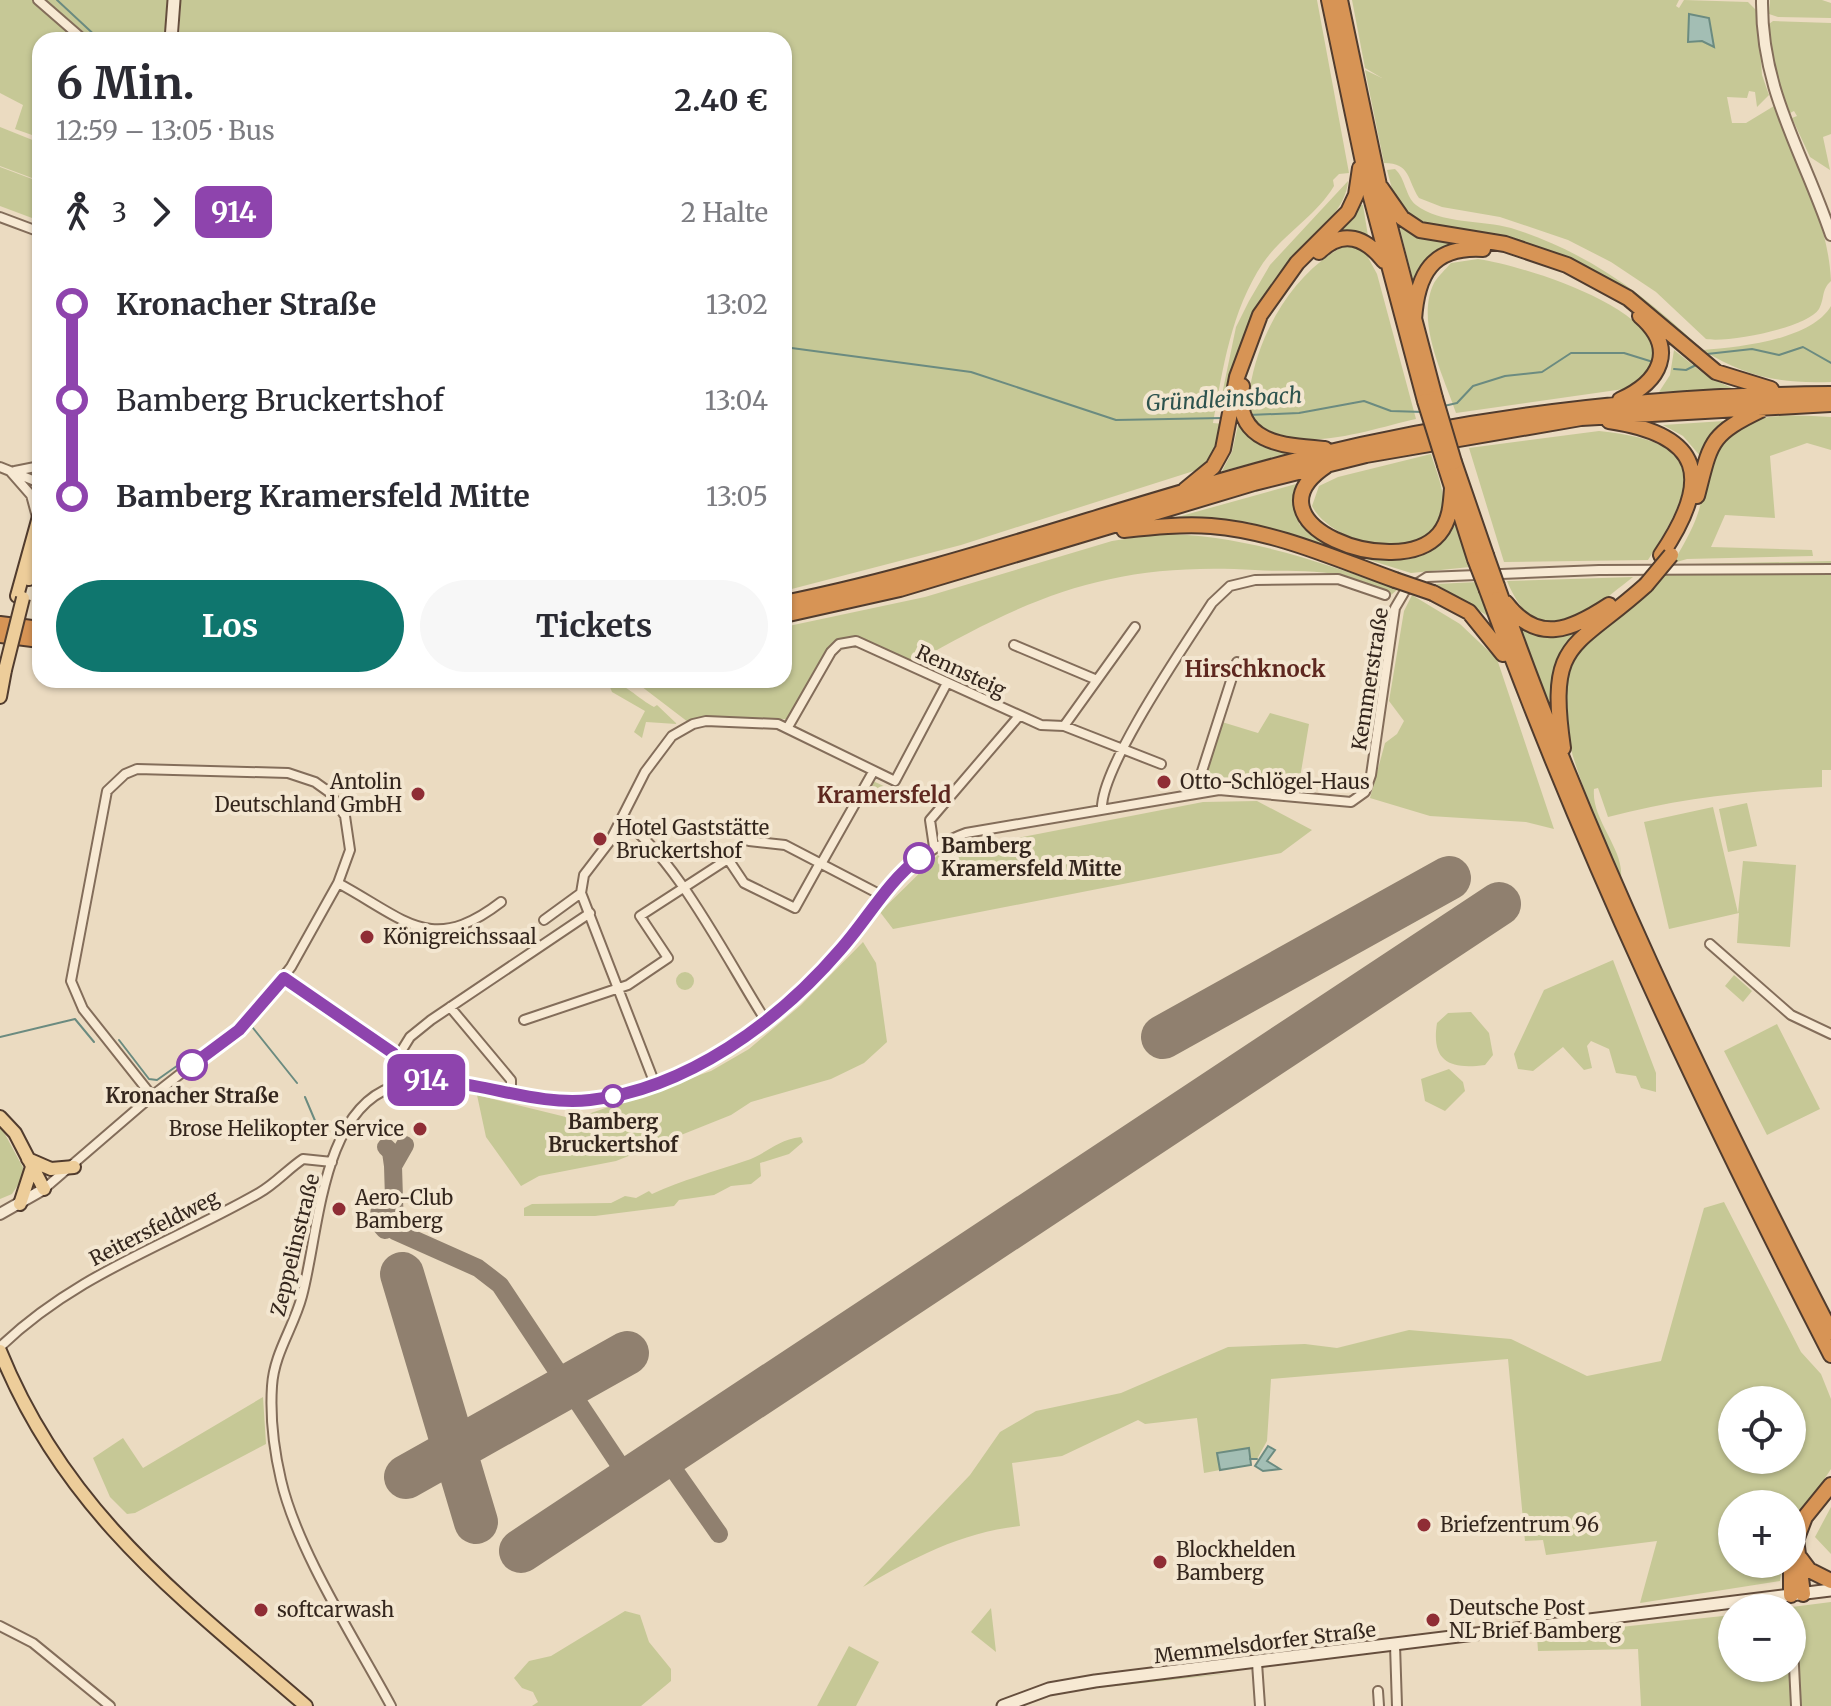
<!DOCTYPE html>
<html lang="de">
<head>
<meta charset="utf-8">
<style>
	:root { --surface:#fff; --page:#f7f7f7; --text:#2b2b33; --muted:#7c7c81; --accent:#0f766e }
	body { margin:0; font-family:Merriweather,serif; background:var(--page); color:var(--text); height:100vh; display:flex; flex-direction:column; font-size:30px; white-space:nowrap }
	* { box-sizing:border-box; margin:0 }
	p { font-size:26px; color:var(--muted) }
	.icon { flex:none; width:44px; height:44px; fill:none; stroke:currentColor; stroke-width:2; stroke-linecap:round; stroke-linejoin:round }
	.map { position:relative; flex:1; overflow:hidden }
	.sheet { position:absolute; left:32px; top:32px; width:760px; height:656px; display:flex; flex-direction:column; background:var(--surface); border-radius:24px; box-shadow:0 2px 6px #0004 }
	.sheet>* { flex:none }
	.badge { padding:0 16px; border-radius:12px; font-size:28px; line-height:52px }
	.controls { position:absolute; left:1718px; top:1386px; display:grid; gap:16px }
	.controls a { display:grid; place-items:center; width:88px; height:88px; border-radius:50%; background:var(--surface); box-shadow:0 2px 6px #0004; font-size:40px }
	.map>.badge { position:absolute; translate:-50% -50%; box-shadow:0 0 0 4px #fff }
	.legs { display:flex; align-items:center; gap:12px; height:88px; padding:0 24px; font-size:26px }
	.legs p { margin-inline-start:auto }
	.summary { display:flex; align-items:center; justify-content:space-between; height:136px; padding:0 24px }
	h1 { font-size:44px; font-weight:700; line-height:60px }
	.cta { display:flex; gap:16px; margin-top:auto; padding:16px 24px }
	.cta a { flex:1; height:92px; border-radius:48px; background:var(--accent); color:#fff; font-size:32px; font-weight:700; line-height:92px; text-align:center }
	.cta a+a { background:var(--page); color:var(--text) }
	ul { padding:0 24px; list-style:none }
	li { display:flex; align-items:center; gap:28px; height:96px; font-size:30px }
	li i { display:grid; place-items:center; width:12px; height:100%; margin:0 10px; background:currentColor }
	li i::after { content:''; width:20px; height:20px; margin:-10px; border:6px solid; border-radius:50%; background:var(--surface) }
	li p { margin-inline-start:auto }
	li:first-child i { background:linear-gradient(#0000 50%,currentColor 0) }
	li:last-child i { background:linear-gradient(currentColor 50%,#0000 0) }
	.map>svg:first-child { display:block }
	.green { fill:#c6c896; fill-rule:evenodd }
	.water { fill:#a3beb4; stroke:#6b8b80; stroke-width:2 }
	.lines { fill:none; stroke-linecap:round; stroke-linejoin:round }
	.stream { stroke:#6b8b80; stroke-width:2 }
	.taxiway { stroke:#90806f; stroke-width:18 }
	.runway { stroke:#90806f; stroke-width:44 }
	.minor-casing { stroke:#836d5a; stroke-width:12 }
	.tertiary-casing { stroke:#836d5a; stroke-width:14 }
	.secondary-casing { stroke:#654e3d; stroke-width:15 }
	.primary-casing { stroke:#513c2e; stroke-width:16 }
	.motorway-casing { stroke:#513c2e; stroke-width:18 }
	.minor { stroke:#f7e9d3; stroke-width:8 }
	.tertiary { stroke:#f7e9d3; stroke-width:10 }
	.secondary { stroke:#f7e9d3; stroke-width:11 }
	.primary { stroke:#edcd9a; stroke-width:12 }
	.motorway { stroke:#d79455; stroke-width:14 }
	.primary-bridge-casing { stroke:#513c2e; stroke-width:16; stroke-linecap:butt }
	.motorway-bridge-casing { stroke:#513c2e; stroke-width:18; stroke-linecap:butt }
	.primary-bridge { stroke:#edcd9a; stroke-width:12 }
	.motorway-bridge { stroke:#d79455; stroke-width:14 }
	.line-1-casing { stroke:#fff; stroke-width:18 }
	.line-1 { stroke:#8e44ad; stroke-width:12 }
	.poi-dot { fill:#8f2d35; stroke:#f3e6d0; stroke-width:3 }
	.stop-1-dot { fill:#fff; stroke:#8e44ad; stroke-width:4 }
	.labels { text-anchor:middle; stroke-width:8; stroke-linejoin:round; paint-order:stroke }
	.street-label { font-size:20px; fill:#34261d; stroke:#f3e6d0 }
	.poi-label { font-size:20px; fill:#34261d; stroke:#f3e6d0; text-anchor:start }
	.stop-label { font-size:20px; font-weight:bold; fill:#34261d; stroke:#f3e6d0 }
	.water-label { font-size:22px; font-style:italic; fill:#2d534e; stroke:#f3e6d0 }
	.neighbourhood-label { font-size:22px; font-weight:bold; fill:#5e271f; stroke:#f3e6d0 }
</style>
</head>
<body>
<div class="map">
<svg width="1831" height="1706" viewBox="0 0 1831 1706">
	<rect width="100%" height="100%" fill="#ebdbc1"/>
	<path class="green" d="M0,0H34L81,40H40V114L32,135L15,129L23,105L0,93Z
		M46,0H167L164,40H93Z
		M181,0H1317L1349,173L1339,174L1333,180L1334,186C1316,216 1283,234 1263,263C1231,311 1223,368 1213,423L1223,424L1216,448L1200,469L961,545L784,591V40H179Z
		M1352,0H1679L1676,6L1679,8L1684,0L1748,2L1757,11L1762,75L1769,95L1757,107L1755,92L1749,91L1747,98L1727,97L1732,123H1746L1774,106C1797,162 1828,220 1831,281C1821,290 1825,298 1819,309C1807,328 1728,343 1706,339L1656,292L1611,262L1568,240L1500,217L1442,207L1419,198C1407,180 1411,163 1384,163L1365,70L1382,78L1365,68Z
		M1770,0H1822L1831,3V18L1778,17L1769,14Z
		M1773,21L1831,23V134L1823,137L1830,170L1810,157L1792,118L1797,116L1794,111L1790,113C1777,85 1769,55 1769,24Z
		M0,127L40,143V181L0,166Z
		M0,167L40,182V197L32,218L0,206Z
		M1395,169C1406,179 1405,196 1416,205C1440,224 1483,220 1511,228C1585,251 1645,294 1700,348L1697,349L1632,293L1584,266L1414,219L1393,193L1387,170Z
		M1348,181C1346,218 1292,251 1272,283C1246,324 1233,363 1225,410L1219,409L1236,327L1249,301L1270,265Z
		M1360,205H1363L1368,236L1348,231L1335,234Z
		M1399,225L1413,231L1459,241C1437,251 1424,258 1413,280Z
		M1346,245L1363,248L1377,274L1416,419C1370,429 1304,455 1261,426C1247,417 1248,401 1250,388C1259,332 1294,271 1346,245Z
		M1478,259C1523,266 1632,300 1653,344C1656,351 1653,360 1652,368L1631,388L1456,413C1444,376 1415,322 1434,283C1438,276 1446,269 1451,263Z
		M1831,306V382C1782,384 1745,377 1703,350C1740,347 1811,340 1831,306Z
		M1674,350L1708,377L1732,388L1659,392L1670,375Z
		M1831,417V450L1807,443L1770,456L1775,518L1725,515L1711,547L1812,550L1813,556L1687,559L1673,563C1682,547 1692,531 1698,513C1711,474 1713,426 1763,418C1785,414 1809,416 1831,417Z
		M1724,421L1712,434L1701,457L1683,436L1663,425Z
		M1238,425L1261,446L1291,453L1222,471L1232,452Z
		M1599,431C1707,442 1699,480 1648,560L1504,562L1469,448Z
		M1431,454C1436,471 1448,497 1442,515C1425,568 1331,544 1312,506L1319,486L1338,477Z
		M1296,484L1299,524C1342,559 1433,586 1457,519L1470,567L1411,573L1248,522L1174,518Z
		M1157,534C1243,534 1317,561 1398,589L1391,595C1375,589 1357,579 1340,575C1313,569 1282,572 1255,570C1114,562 1034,594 914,663L844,640L791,719L688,722L633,680H784V627L925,597L1112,541Z
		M1831,561V564L1682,566L1694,564Z
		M1768,572L1831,574V770H1822V787C1749,791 1679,798 1608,817L1598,788L1594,789C1591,819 1624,849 1621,877C1600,825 1539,709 1573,657C1592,628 1630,607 1656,585L1665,575Z
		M1633,577C1585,614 1541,661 1507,581Z
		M1478,582L1491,618L1436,584Z
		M1412,595L1460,624L1497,659L1554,829L1526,822L1430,816L1370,798L1385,743L1397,734L1404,721L1389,701L1404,611Z
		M1517,622L1588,623C1562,657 1549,670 1554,715Z
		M247,680H493L435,685L253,687Z
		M607,680C621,680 640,700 654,707L657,705L677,724L646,722L642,738L634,732L645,711L612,692Z
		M1270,713L1309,724L1298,790L1213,781L1202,776L1222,722L1258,733Z
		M873,781L892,790L884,804L866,795Z
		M1257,801L1312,830L1281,853L893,929L880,912L940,853L1203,802Z
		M1747,803L1757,846L1728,852L1719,809Z
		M1713,807L1738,913L1743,861L1796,865L1790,947L1737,943L1739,913L1669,929L1644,822Z
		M723,821H736L751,830L747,839L735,835Z
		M863,942L876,963L887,1042L864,1063L831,1079L751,1102L731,1115L616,1161L539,1176L521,1186L486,1137L477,1095L574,1119L711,1071L749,1049L801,1005Z
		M1613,960L1656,1073V1092L1641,1088L1636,1076L1616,1073L1609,1049L1591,1041L1587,1046L1592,1068L1584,1070L1563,1047L1533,1071L1518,1069L1514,1054L1544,990Z
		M676 981a9 9 0 1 1 18 0a9 9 0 1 1-18 0Z
		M1734,975L1752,991L1743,1002L1725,986Z
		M1471,1012L1489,1033L1493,1055L1485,1065C1449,1070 1431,1061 1437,1023L1448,1013Z
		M1777,1024L1820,1109L1767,1135L1724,1051Z
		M1449,1069L1463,1082L1465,1091L1445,1111L1425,1101L1421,1079Z
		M0,1125L26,1173L12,1194L0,1199Z
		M801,1137L803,1142L789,1154L760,1163L761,1176L751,1184L731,1186L714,1195L679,1200L674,1206L595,1216H524V1208L532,1204L611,1203L625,1196L636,1198L649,1191L652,1194C682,1180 713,1172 745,1161C767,1154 776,1140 801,1137Z
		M1724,1202L1801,1352L1821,1374L1831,1399V1469L1792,1528V1504H1732V1564H1782L1780,1581L1640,1603L1657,1541L1546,1555L1543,1540L1525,1541L1508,1359L1271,1379L1267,1441L1257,1459H1250L1248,1448L1217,1454L1220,1470L1204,1473L1197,1418L1145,1424L1138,1420L1062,1456L1012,1463L1020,1526C962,1532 913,1558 863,1587L970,1475L1000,1432L1036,1411L1121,1393L1228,1347L1305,1344L1337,1348L1409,1330L1511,1339L1587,1376L1661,1361L1704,1208ZM1732,1400H1792V1460H1732Z
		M263,1397L266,1444L135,1513L127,1514L110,1497L93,1458L123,1438L143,1468Z
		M1831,1507V1554L1815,1537Z
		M1831,1602V1706H1641L1638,1649L1538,1651L1537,1636L1732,1615V1668H1792V1608H1784Z
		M991,1608L996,1652L971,1632Z
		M625,1611L640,1615L649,1642L671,1669V1681L641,1706H497H532L538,1702L533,1692L522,1688L514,1678L529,1661L551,1656Z
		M849,1646L879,1662L856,1706H817Z
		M1243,1672L1079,1690L1039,1698L1082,1687Z"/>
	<path class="water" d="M1689,14L1709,18L1714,47L1702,41L1688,42Z
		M1268,1446L1275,1450L1267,1461L1280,1469L1263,1471L1255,1466Z
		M1249,1448L1251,1465L1220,1470L1217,1453Z"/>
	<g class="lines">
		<path class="stream" d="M57,0L100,40
			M784,347L971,372L1116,420L1222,418
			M1707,354L1752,349L1779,355L1803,347L1831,363
			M1674,369L1686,370L1696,365
			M1444,406L1457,403L1473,386L1505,376L1542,372L1571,353H1624L1653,362
			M1249,415L1299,413L1364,401L1391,411L1423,412
			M253,1028L297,1083
			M0,1037L75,1019L94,1042
			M119,1040L149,1079L157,1080L239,1022
			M305,1097L316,1123
			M1250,1459H1257"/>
		<path class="taxiway" d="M386,1147L391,1152L393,1166L405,1145
			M393,1166L395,1231L478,1268L500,1285L621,1467
			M381,1201L378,1222L385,1230
			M648,1467L662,1463L672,1467L671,1456L680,1446
			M672,1467L719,1534
			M613,1490L622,1479L621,1467L632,1473L643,1470"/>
		<path class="runway" d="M1163,1037L1449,878
			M402,1274L476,1522
			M406,1477L627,1353
			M521,1551L1499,904"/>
		<g class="minor-casing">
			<path id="minor" d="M38,0L84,40
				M0,217L40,232
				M0,467L40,483
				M10,471L31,495L37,517
				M15,471L40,466
				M1014,645L1097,680
				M1064,726L1135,627
				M788,727L831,652L839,644L856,641L1041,725L1064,726L1161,764
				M1195,793L1237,662
				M1102,809C1100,768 1187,642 1212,603L1230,586L1255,580L1338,579L1385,595
				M621,820C673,851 731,967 766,1021
				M749,841L785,845L883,896
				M934,847L930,820L1019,716
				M821,864L873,772
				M338,883C405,919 431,956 501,902
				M544,920L581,893
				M1710,944L1791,1015L1831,1034
				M284,978L393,1053L404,1083
				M450,1007L511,1080V1095
				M524,1020L628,985L668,958L640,916L728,859L744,883L795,908L820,863
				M397,1058L410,1037L431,1020L590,913
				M655,1084L581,893L584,875L610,841L645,772L672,736L693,724L706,721L778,724L895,781L947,683
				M44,1189L152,1096L248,1021L291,967L338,883L350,850L345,816L329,792L315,782L288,773L137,769L125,774L107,791L71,981L83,1009L152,1096
				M0,1347C77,1273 168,1245 259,1193C275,1184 288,1169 303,1159L332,1162
				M0,1626L33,1643L110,1706
				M1792,1626L1796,1706
				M1395,1645L1397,1706
				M1257,1663L1260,1706
				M1378,1691L1379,1706
				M391,1706C356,1641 297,1550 281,1480C274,1450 270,1417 272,1386C274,1353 294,1327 302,1296C319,1233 321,1112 392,1087C438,1070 487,1092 533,1099C593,1108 650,1090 702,1061C746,1036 786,1008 821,972C869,922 898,857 966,833L1219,790L1351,802L1365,792L1371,775L1395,608L1405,591L1427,577L1599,570L1831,569"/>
		</g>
		<g class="tertiary-casing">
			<path id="tertiary" d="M1762,0C1761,91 1803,152 1831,235
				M0,1214L44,1189"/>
		</g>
		<g class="secondary-casing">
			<path id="secondary" d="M171,40L174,0
				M1003,1706L1049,1689L1095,1681L1831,1590"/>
		</g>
		<g class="primary-casing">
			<path id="primary" d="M29,579L40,549
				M17,596L40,513
				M0,697L5,670
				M0,1117L15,1133L44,1189
				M28,1159L51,1169L74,1167
				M20,1204L32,1167
				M0,1351C65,1512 180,1597 306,1706"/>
		</g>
		<g class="motorway-casing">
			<path id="motorway" d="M1329,0L1368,186L1425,401
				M1340,0L1379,185L1435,398
				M1379,185L1402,218L1420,230L1505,244L1567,265L1628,298L1716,372L1771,389
				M1319,252C1343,228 1366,238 1384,261
				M1414,320C1417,274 1432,246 1483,249
				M1242,386C1233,443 1283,446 1325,449
				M1620,400C1660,382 1678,349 1640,316
				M1609,421C1703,435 1713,478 1661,555
				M1454,462L1486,555
				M1445,465L1475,559
				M1326,466C1241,523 1397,583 1439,534C1450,521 1451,504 1452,488
				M1185,490L1213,467L1223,449L1237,377L1260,315L1297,263L1348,212L1356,195L1360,168
				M1697,496C1711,442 1709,435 1761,410
				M1124,530C1153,527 1182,524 1211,526C1275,531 1336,559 1395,580
				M1497,586C1587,843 1706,1090 1831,1332
				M1487,590C1583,854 1703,1106 1831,1355
				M1433,593L1469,612L1503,654
				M784,603C963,567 1133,501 1309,457C1481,415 1655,395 1831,394
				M1506,603C1538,645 1571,630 1609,605
				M784,615L900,589L1254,483L1366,455L1581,418L1831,404
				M0,624L40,629
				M0,635L40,640
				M1563,748C1547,638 1574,650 1646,585
				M1796,1539L1803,1594
				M1792,1551L1805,1517L1831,1485
				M1800,1558L1809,1570L1831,1581
				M1791,1564V1595"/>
		</g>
		<use href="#minor" class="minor"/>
		<use href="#tertiary" class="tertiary"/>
		<use href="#secondary" class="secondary"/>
		<use href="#primary" class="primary"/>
		<use href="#motorway" class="motorway"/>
		<g class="primary-bridge-casing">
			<path id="primary-bridge" d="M5,670L23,598"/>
		</g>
		<g class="motorway-bridge-casing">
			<path id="motorway-bridge" d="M1435,398L1454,462
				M1425,401L1445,465
				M1486,555L1497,586
				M1475,559L1487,590
				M1395,580L1433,593
				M1646,585L1671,555"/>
		</g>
		<use href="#primary-bridge" class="primary-bridge"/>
		<use href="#motorway-bridge" class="motorway-bridge"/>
	</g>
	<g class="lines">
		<g class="line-1-casing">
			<path id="line-1" d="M192,1065L239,1030L284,978L393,1053L404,1083C467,1073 527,1107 590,1100C687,1089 778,1022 840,950C867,920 887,882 919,858"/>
		</g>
		<use href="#line-1" class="line-1"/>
	</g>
	<g class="poi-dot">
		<circle cx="1164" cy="782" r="8"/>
		<circle cx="418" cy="794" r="8"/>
		<circle cx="600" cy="839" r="8"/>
		<circle cx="367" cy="937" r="8"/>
		<circle cx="420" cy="1129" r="8"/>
		<circle cx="339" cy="1209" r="8"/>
		<circle cx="1424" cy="1525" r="8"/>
		<circle cx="1160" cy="1562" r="8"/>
		<circle cx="261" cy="1610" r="8"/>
		<circle cx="1433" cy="1620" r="8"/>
	</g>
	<g class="stop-1-dot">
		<circle cx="919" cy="858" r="14"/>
		<circle cx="192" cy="1065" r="14"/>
		<circle cx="613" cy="1096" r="10"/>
	</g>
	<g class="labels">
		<g class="street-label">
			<text transform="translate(961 671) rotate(25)" y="7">Rennsteig</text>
			<text transform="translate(1370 679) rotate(-81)" y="7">Kemmerstraße</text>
			<text transform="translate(154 1228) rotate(-27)" y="7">Reitersfeldweg</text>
			<text transform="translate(295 1245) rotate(-76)" y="7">Zeppelinstraße</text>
			<text transform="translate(1265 1643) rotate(-7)" y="7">Memmelsdorfer Straße</text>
		</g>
		<g class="poi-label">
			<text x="402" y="789" text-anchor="end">Antolin<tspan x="402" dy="23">Deutschland GmbH</tspan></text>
			<text x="1180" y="789">Otto-Schlögel-Haus</text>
			<text x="616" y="835">Hotel Gaststätte<tspan x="616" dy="23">Bruckertshof</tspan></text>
			<text x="383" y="944">Königreichssaal</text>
			<text x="404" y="1136" text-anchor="end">Brose Helikopter Service</text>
			<text x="355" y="1205">Aero-Club<tspan x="355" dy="23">Bamberg</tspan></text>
			<text x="1440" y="1532">Briefzentrum 96</text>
			<text x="1176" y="1557">Blockhelden<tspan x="1176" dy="23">Bamberg</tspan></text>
			<text x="1449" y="1615">Deutsche Post<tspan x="1449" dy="23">NL Brief Bamberg</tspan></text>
			<text x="277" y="1617">softcarwash</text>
		</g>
		<g class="stop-label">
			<text x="941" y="853" text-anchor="start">Bamberg<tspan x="941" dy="23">Kramersfeld Mitte</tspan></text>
			<text x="192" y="1103">Kronacher Straße</text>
			<text x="613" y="1129">Bamberg<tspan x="613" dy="23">Bruckertshof</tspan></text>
		</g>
		<g class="water-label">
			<text transform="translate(1224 399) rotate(-3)" y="8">Gründleinsbach</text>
		</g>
		<g class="neighbourhood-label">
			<text x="1255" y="677">Hirschknock</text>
			<text x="884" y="803">Kramersfeld</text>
		</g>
	</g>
</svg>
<div class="controls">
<a><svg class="icon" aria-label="locate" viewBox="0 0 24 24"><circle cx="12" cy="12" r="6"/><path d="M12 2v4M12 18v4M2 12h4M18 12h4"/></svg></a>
<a>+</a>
<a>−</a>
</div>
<b class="badge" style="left:426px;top:1080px;background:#8e44ad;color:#fff">914</b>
<section class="sheet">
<div class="summary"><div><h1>6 Min.</h1><p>12:59 – 13:05 · Bus</p></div><b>2.40 €</b></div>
<div class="legs"><svg class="icon" aria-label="walk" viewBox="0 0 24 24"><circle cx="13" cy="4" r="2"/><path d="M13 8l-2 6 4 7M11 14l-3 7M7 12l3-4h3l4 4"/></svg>3<svg class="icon" aria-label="forward" viewBox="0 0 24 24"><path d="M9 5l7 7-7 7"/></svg><b class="badge" style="background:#8e44ad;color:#fff">914</b><p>2 Halte</p></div>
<ul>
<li><i style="color:#8e44ad"></i><b>Kronacher Straße</b><p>13:02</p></li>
<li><i style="color:#8e44ad"></i><span>Bamberg Bruckertshof</span><p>13:04</p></li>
<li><i style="color:#8e44ad"></i><b>Bamberg Kramersfeld Mitte</b><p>13:05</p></li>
</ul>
<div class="cta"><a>Los</a><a>Tickets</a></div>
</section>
</div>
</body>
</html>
